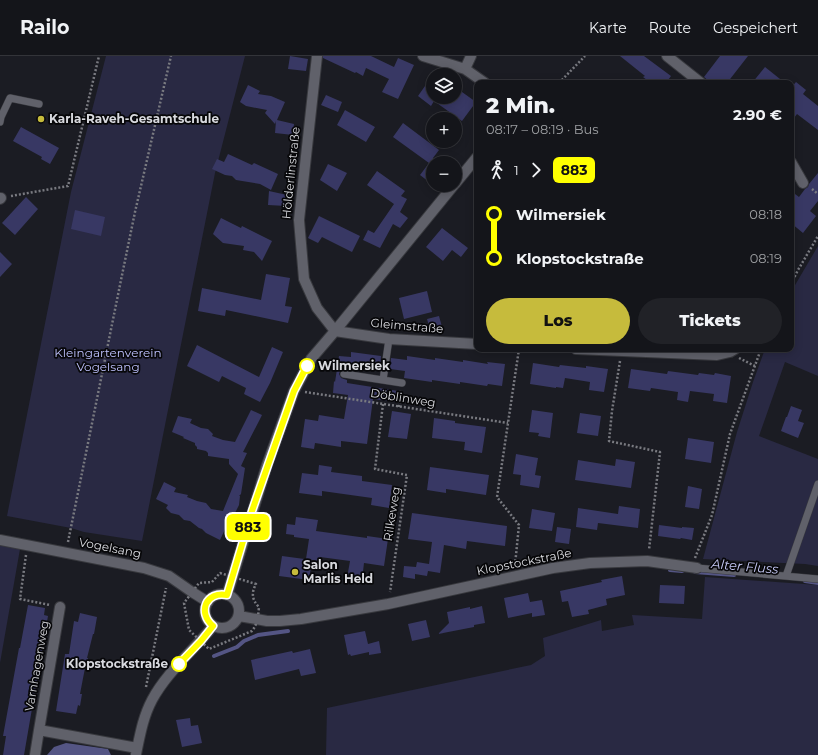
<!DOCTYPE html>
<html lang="de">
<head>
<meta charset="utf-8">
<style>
	:root { --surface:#14151a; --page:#212227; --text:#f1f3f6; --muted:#9d9fa2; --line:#333439; --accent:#c6bb3c }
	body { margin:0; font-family:Montserrat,sans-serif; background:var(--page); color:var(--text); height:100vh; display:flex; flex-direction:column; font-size:15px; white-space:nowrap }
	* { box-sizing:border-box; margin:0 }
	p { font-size:13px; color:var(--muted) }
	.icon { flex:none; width:22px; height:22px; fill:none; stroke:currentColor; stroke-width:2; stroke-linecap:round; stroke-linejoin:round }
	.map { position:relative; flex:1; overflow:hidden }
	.sheet { position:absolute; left:474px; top:24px; width:320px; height:272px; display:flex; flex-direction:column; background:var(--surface); border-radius:8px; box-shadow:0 2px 10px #0003,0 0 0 1px var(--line) }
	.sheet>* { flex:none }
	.badge { padding:0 8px; border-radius:6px; font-size:14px; line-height:26px }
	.fabs { position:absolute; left:426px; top:12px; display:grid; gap:8px }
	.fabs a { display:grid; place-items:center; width:36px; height:36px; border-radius:50%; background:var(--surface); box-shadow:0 2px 10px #0003,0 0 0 1px var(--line); font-size:20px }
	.map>.badge { position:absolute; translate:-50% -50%; box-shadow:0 0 0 2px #fff }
	.legs { display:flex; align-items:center; gap:6px; height:44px; padding:0 12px; font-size:13px }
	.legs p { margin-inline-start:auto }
	.overview { display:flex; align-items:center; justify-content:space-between; height:68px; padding:0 12px }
	h1 { font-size:22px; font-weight:800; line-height:30px }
	.action { display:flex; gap:8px; margin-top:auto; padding:8px 12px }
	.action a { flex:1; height:46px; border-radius:24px; background:var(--accent); color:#111; font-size:16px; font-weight:800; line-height:46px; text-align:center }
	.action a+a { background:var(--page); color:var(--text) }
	ul { padding:0 12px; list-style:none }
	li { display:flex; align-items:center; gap:14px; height:44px; font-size:15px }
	li i { display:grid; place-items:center; width:6px; height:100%; margin:0 5px; background:currentColor }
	li i::after { content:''; width:10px; height:10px; margin:-5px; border:3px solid; border-radius:50%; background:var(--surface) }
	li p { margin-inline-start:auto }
	li:first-child i { background:linear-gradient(#0000 50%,currentColor 0) }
	li:last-child i { background:linear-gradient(currentColor 50%,#0000 0) }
	header { display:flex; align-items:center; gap:24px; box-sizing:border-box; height:56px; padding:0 20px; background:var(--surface); border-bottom:1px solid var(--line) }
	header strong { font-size:19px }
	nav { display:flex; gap:22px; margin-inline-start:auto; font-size:14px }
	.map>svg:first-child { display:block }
	.green { fill:#292943 }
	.water { fill:#545584 }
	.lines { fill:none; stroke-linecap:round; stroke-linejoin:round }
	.stream { stroke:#545584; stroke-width:4 }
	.building { fill:#383864 }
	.service-casing { stroke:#38393e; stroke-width:8 }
	.minor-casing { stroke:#38393e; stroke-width:12 }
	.path { stroke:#797a80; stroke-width:2.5; stroke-dasharray:2 2; stroke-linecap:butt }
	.service { stroke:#60616a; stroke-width:7 }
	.minor { stroke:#60616a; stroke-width:10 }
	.line-1-casing { stroke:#fff; stroke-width:9 }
	.line-1 { stroke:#ff0; stroke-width:6 }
	.poi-dot { fill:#c6bb3c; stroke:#070709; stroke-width:1.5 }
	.stop-1-dot { fill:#fff; stroke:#ff0; stroke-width:2 }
	.labels { text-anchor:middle; stroke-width:3.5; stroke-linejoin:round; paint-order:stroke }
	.poi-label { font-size:12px; font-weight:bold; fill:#d8d9de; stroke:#070709; text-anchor:start }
	.street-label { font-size:12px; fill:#d8d9de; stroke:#070709 }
	.park-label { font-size:12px; fill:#bfc2fe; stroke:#070709 }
	.stop-label { font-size:12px; font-weight:bold; fill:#d8d9de; stroke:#070709; text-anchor:start }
	.water-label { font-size:13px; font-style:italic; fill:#c6c9f6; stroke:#070709 }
</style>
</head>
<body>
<header>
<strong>Railo</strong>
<nav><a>Karte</a><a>Route</a><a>Gespeichert</a></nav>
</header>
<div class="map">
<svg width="818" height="699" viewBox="0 0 818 699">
	<rect width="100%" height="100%" fill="#1b1c23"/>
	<path class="green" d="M106,0H245L215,117L142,485L84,476L71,472L7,460L71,136Z
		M818,190V320L785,306L759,380L818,403V510L805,508L703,503L737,376L753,326L765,293H791V236Z
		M0,489L20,493L0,607Z
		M705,521L818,529V699H326L327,652L531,609L545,600L543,582L601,564L602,575L634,569L632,559L702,563Z"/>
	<path class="water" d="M66,687L108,693L111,699H47L54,691Z"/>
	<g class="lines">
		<path class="stream" d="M670,514L682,515
			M695,516L734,519
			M805,525L818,527
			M214,600L237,591L244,585L258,579L288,575"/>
	</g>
	<path class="building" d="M290,0L308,3L306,15L288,13Z
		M323,0H371L394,11L398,2L414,9L398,43L382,36L389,23L366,12L363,20L356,16L355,17L323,2Z
		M620,0H644L671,20L666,27H651L643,21L645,20Z
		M720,0H748L727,27H711L704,21Z
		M765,11L785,27H752Z
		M796,26L806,34L803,38L818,50V74L797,58L791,66V32Z
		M248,29L260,35L258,38L271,40L285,46L277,64L294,68L293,79L275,77L276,65L275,68L265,57L267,54L246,50L240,46Z
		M425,30L433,36V41H455V31L476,46L462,65L434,45L431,50L418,40Z
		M326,39L342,46L338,56L321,49Z
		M345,54L375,71L366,86L337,69Z
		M403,67L439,94L433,102V129L420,119L429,107L393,81Z
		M21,71L59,92L50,108L41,103L42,101L13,85Z
		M228,98L252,109L254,107L278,118L271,134L260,128L236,124L232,120L225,119L212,113L217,103L224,106Z
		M328,108L347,117L337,135L320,124Z
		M377,115L405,135L401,140L407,143L400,156L408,162L400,172L393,168L380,192L363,184L368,174L374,177L394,148L367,129Z
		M818,117V145L810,155L816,160L803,177L791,167V135L799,141L805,133L808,131L809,128Z
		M269,135L287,139L286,150L268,149Z
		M26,141L38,153L15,179L2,167Z
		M75,154L105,161L101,180L71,173Z
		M319,160L360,180L352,196L322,181L318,187L308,182Z
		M221,162L241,172L242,170L272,185L262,205L254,196L243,194L244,190L223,187L213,178Z
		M442,172L468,192L461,201L452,194L443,205L426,191Z
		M0,196L12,208L0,221Z
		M266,218L290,222L285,250L292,251L288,267L226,254L225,260L198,255L202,232L261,244Z
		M427,235L432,256L404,263L399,242Z
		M439,260L442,271L430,274L427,263Z
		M197,289L259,321L272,291L283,296L270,327L260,346L244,338L246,332L222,320L219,326L187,310Z
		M351,296L381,300L380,312L350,307L349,314L343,313L340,315L339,318L341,322L347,324V327L398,335L397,346L373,343L367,388L341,385V391L315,387L314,393L301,391L305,363L318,365L319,359L344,363L348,339L333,337L334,325L335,326L339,300L351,301Z
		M407,300L435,304V302L463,306V304L488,308L487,306L505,308L502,330L488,328L487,330L460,326V328L432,324V326L404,322L405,315L390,313L391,302L407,304Z
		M533,307L559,311L560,309L586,312V310L608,313L604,336L589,334L590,326L565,322L563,332L556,331V332L530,328Z
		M631,313L667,318L668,315L698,319L699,317L714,319L715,317L731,320L727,347L713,345L714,338L690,335L688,346L677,344L678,336L651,332L650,335L628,332Z
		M791,350L802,354L798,365L804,367L798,382L781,375L786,361H787Z
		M251,354L262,359L259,365L243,396L247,397L241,410L245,412L241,438L239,440H240L239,449L235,457L233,456L220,484L206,477L202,473L199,472L190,465L184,464L179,459L171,457L166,452L168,449L156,443L164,426L176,432L174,436L188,439L187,441L197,445L206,447L211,453L223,455L238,418L229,408V403L208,400V397L206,395L197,393V391L195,389V387L183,382L184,381L172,376L178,360L192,363L190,367L201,372L208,373L213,378L212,380L223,384L235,386Z
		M532,354L553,357L550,382L538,380L539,377L529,376Z
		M392,355L411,358L407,383L388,381Z
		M580,357L601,360L598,380L577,377Z
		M434,362L455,365V367L486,371L482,397L464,394L465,386L432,382Z
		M688,382L714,386L711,407L685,403Z
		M516,398L538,402L535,419L541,420L539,432L520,429L521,419L513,418Z
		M616,403L635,406L631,432L575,424L578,404L615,410Z
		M319,409L332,411L331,416L362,420V425L392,429L389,452L371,449L372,442L322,435V440L299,437L302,417L318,419Z
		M430,411L489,419L486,439L446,433V437L427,434Z
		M688,430L702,433L699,453L685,451Z
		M619,450L640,453L638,472L598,467L597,474L576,471L578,452L618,458Z
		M532,453L555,457L552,475L529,472Z
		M412,457L507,470L505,490L467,485L466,493L444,489L440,517L428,515L427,520L415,518V523L403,521L404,510L416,511L417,506L429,508L432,486L408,483Z
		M296,461L318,464L316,475L367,482V480L388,483L384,510L364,507L362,524L347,522L350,505L320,501L319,505L306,503L309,483L294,481V479L286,478L287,468L295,469Z
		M659,469L682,472V471L694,472L692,484L681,482L680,483L658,480Z
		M557,471L571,473L569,488L555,486Z
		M282,500L312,504L309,524L279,520Z
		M622,520L625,539L606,543L607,549L588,554L589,558L572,561L568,545L562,546L560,535L602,526L601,524Z
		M660,529L685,530L684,548L659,547Z
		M528,537L530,546L542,544L545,559L532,561V557L508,562L504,542Z
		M28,549L45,552L44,559L48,560L24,699H3L6,680H3L19,592H20Z
		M482,550L485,567L474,569V571L438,578L449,567L447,556L470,551V553Z
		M80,557L97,561L94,578H93L87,602H88L87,612H85L80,638H82L80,650L78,649L76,658L56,655L65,598H69L74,565L78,566Z
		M426,564L430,581L412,585L408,568Z
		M365,575L368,588L379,585L381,597L369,599V596L351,600L350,598L348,599L344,579Z
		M310,593L316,617L301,620L299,613L255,624L251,604L292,595L293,597Z
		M190,662L191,670L198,669L202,687L182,691L176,664Z"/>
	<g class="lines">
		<g class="service-casing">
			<path id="service" d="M0,66L1,61L10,42L39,48
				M344,318L402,327
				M383,324L389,283
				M697,512L818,523
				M786,520L818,428"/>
		</g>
		<g class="minor-casing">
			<path id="minor" d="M317,0L299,164L304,223L317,252L335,275
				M423,0L465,13L485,27
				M667,0L701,27
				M465,13L471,0
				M791,106L803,127
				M455,128L477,101
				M0,143L1,142
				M335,275L389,283L477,288
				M576,293L717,299L730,296L735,293
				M0,484L144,512L169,520L192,536L208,546
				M205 555a17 17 0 1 1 34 0a17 17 0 1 1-34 0Z
				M227,539L267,409L294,335L311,303L335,275L454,129
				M60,551L39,674L137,692
				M239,560L267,565H280L301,563L388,548L553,512L590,507L647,505L697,512
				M136,698C140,679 143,661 152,644C167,616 193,595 213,570
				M35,699L39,674"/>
		</g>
		<path class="path" d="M559,27L585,0
			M812,133L818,138
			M11,140L68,130L99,0
			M791,228L798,214L818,180
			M739,302L755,310
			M620,305L612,355L609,385L660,396L649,494
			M305,336L508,367
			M383,348L375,413L407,419L390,536
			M399,351L401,335
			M68,486L121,224L135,156L171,0
			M26,499L20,543L50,549
			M695,502L712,459L730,378L761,293
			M515,509L519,469L497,441L519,293
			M220,517L256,528C251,537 252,544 259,551C258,560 258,567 252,575L209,593L189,574L184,547L199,527L212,526Z
			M146,631L166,532"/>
		<use href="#service" class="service"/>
		<use href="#minor" class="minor"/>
	</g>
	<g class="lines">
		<g class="line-1-casing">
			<path id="line-1" d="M179,608L201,585L213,570C197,556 206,535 227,539L252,455L268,409L294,335L307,310"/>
		</g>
		<use href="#line-1" class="line-1"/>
	</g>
	<g class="poi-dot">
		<circle cx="41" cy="63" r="4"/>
		<circle cx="295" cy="516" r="4"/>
	</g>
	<g class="stop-1-dot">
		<circle cx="307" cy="310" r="7"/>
		<circle cx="179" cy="608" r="7"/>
	</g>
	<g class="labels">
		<g class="poi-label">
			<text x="49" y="67">Karla-Raveh-Gesamtschule</text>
			<text x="303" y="513">Salon<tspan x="303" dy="14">Marlis Held</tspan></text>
		</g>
		<g class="street-label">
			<text transform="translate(291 117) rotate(-84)" y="4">Hölderlinstraße</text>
			<text transform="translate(407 270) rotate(5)" y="4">Gleimstraße</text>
			<text transform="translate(403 342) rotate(9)" y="4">Döblinweg</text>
			<text transform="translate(392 458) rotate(-81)" y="4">Rilkeweg</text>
			<text transform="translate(110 492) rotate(11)" y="4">Vogelsang</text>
			<text transform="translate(524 506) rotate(-11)" y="4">Klopstockstraße</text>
			<text transform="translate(37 610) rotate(-80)" y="4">Varnhagenweg</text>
		</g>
		<g class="park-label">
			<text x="108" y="301">Kleingartenverein<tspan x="108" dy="14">Vogelsang</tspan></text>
		</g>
		<g class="stop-label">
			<text x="318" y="314">Wilmersiek</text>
			<text x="168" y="612" text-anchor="end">Klopstockstraße</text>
		</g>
		<g class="water-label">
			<text transform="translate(745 510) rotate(5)" y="5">Alter Fluss</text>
		</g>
	</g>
</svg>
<div class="fabs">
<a><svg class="icon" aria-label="layers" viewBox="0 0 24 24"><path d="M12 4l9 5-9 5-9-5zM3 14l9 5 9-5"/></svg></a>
<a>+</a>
<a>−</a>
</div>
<b class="badge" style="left:248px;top:471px;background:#ff0;color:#111">883</b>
<section class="sheet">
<div class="overview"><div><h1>2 Min.</h1><p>08:17 – 08:19 · Bus</p></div><b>2.90 €</b></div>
<div class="legs"><svg class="icon" aria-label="walk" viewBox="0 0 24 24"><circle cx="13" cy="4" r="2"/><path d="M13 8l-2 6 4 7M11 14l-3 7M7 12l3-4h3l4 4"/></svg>1<svg class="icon" aria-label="forward" viewBox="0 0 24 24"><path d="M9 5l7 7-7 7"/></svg><b class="badge" style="background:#ff0;color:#111">883</b></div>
<ul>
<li><i style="color:#ff0"></i><b>Wilmersiek</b><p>08:18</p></li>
<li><i style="color:#ff0"></i><b>Klopstockstraße</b><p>08:19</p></li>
</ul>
<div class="action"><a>Los</a><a>Tickets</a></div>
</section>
</div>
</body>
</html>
